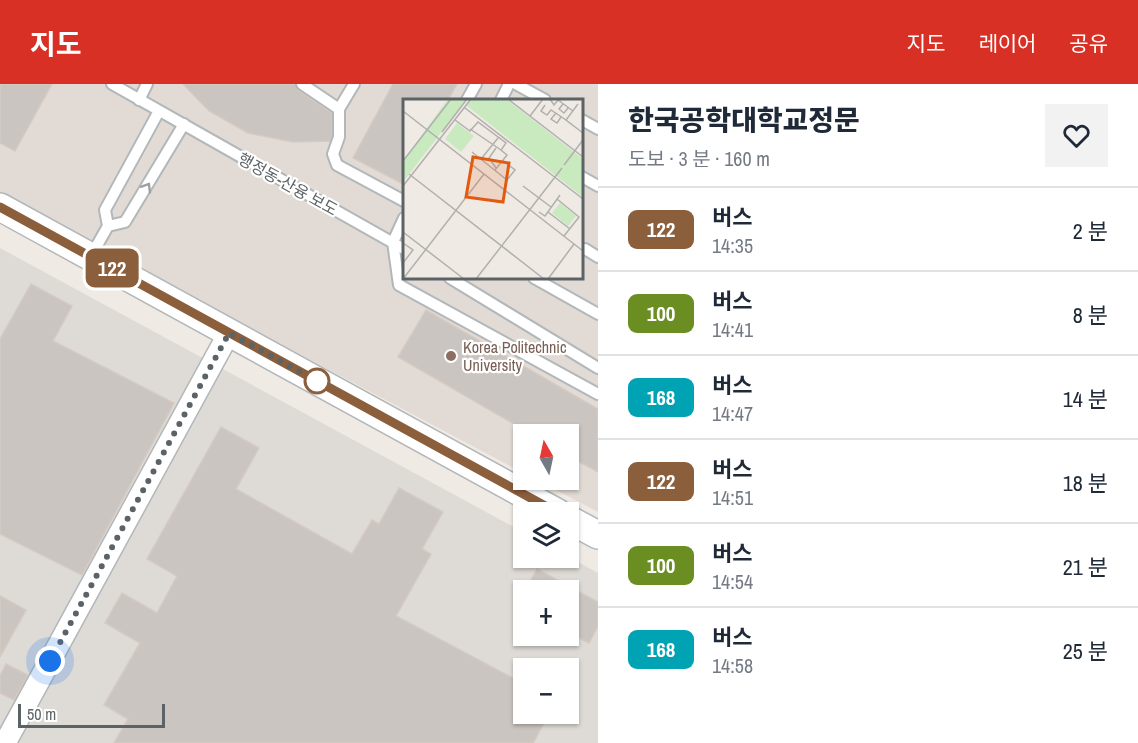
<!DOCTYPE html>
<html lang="ko">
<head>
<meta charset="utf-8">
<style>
	:root { --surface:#fff; --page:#f2f2f3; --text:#1f2937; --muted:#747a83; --line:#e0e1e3; --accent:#d93025 }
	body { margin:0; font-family:"Archivo Narrow","Noto Sans KR",sans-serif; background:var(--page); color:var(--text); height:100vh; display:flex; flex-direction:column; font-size:22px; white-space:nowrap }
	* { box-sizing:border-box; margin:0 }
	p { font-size:20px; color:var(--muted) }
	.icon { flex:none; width:33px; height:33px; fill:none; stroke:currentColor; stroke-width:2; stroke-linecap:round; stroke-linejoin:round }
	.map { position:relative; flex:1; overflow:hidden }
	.side { display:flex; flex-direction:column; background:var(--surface); width:540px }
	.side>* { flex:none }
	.badge { padding:0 12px; border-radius:9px; font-size:21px; line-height:39px }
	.needle { width:39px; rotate:351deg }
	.controls { position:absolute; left:513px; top:340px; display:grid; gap:12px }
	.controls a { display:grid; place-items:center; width:66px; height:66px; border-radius:0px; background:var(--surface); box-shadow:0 2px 4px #0004; font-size:30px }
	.scale { position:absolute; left:18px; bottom:15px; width:147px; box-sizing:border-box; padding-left:6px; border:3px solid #5c6366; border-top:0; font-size:16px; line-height:21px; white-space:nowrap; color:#5c6366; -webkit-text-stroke:4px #fff; paint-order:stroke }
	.you { position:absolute; width:30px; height:30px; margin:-15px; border:4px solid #fff; border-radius:50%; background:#1a73e8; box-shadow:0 0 0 9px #1a73e833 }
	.map>.badge { position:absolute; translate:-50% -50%; box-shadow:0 0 0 3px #fff }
	.round { display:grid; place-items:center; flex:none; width:63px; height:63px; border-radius:0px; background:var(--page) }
	.overview { display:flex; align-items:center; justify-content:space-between; height:102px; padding:0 30px }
	h1 { font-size:28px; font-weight:800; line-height:45px }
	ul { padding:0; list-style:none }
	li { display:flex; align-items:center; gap:18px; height:84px; padding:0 30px; border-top:2px solid var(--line) }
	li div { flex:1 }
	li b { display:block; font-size:22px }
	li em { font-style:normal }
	li .badge { min-width:66px; font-weight:700; text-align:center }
	header { display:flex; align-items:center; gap:36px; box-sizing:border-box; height:84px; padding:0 30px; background:var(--accent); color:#fff }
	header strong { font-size:28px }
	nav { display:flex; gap:33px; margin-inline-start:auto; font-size:21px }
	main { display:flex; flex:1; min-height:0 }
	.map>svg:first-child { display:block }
	.industrial { fill:#dedad6; fill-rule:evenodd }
	.education { fill:#e2dbd5; fill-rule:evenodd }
	.building { fill:#cbc5c1; stroke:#d5cac2; stroke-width:1.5 }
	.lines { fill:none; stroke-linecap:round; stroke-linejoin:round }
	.service-casing { stroke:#b2b7ba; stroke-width:14 }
	.minor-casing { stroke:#b2b7ba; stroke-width:24 }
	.tertiary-casing { stroke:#b2b7ba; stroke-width:30 }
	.service { stroke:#fff; stroke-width:10 }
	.minor { stroke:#fff; stroke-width:21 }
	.tertiary { stroke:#fff; stroke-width:27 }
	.oneway { stroke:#9da1a3 }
	.line-casing { stroke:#fff; stroke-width:14 }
	.line { stroke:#8b5e3c; stroke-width:9 }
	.walk { stroke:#5c6366; stroke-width:6; stroke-dasharray:0 10.8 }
	.education-dot { fill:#8d6e63; stroke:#fff; stroke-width:2 }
	.stop-dot { fill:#fff; stroke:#8b5e3c; stroke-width:3 }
	.labels { text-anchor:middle; stroke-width:4.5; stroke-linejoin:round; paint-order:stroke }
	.street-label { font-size:16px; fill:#5c6366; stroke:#fff }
	.education-label { font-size:16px; fill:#785e54; stroke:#fff; text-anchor:start }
	.inset-road { fill:none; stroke:#b1b0ae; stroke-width:1.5 }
	.view { fill:#e15a10; fill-opacity:0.15; stroke:#e15a10; stroke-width:3 }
	.inset-edge { fill:none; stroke:#5c6366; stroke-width:3 }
</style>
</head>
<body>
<header>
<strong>지도</strong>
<nav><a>지도</a><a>레이어</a><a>공유</a></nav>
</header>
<main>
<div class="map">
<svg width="598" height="659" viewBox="0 0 598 659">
	<rect width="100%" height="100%" fill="#f0eae4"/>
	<path class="industrial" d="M0,164L523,448L524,474H568L569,473L598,489V659H0ZM524,507H568V552H524ZM524,585H568V630H524Z"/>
	<path class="education" d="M0,0H598V428L537,396H568V351H524L523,389L0,111ZM404,16H582V194H404Z"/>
	<path class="building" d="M0,0H52L15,67L0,59Z
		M183,0H295L298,6L332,29V52L330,57L293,58L248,49L209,27Z
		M393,0H457L448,16H405V101L353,74Z
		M31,200L72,222L53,257L174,319L82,491L0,450V255Z
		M426,226L598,325V388L568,372V351H533L398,273Z
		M221,343L259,364L236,405L352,470L372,436L379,440L399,404L443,428L422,465L431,470L396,532L524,600V630H549L533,659H114L128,635L104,621L140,559L105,539L122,509L157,529L177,492L147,475Z
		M537,485L598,518V542L589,559L568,548V507H525Z
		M0,512L26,526L0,573Z
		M6,580L28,591L14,616L0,609V592Z"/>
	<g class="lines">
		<g class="service-casing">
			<path id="service" d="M112,0L404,165
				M302,0L339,25V53L333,70L337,81L404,117
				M516,0L545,16
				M139,16L147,0
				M467,16L476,0
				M501,16L509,0
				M339,25L354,0
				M582,36L598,45
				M582,93L598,102
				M404,134L393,158L399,201L598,310
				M108,142L125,138L184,40
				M585,165L598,173
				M91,172L108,142L105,126L159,27
				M450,194L598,284
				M534,194L598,230"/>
		</g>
		<g class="minor-casing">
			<path id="minor" d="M5,659L229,249"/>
		</g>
		<g class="tertiary-casing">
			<path id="tertiary" d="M0,123L558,429
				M568,435L598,451"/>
		</g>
		<use href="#service" class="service"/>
		<use href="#minor" class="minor"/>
		<use href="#tertiary" class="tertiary"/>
	</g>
	<defs><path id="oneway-chevron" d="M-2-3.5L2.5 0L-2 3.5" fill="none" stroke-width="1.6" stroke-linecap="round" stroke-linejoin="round" transform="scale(1.5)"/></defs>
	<use class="oneway" href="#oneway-chevron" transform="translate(147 103) rotate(-59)"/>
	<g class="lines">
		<g class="line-casing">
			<path id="line" d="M0,123L558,429"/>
		</g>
		<use href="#line" class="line"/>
		<path class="walk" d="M50,577L229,249L317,297"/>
	</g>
	<circle class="education-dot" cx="451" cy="272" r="6"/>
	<circle class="stop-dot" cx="317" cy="297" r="12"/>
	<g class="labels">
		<g class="street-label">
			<text transform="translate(288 100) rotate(29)" y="6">행정동-산융 보도</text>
		</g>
		<g class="education-label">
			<text x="463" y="269">Korea Politechnic<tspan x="463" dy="18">University</tspan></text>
		</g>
	</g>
	<g transform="translate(403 15)">
		<rect width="180" height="180" fill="#f0eae4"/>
		<path d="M45,0H64L0,83V62ZM69,0H103L180,60V98L64,7ZM54,24L71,37L58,53L42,40ZM157,104L173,117L165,127L149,114Z" fill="#c9e9bf"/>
		<path class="inset-road" d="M105,0L180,58M147,0L151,6L155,1L170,12M160,5L156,10L161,14L165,9M175,5L163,21L180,34M142,6L138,12L144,16L148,11L163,21M62,9L180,100M0,12L180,152M153,14L148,20L154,24L158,18M127,17L140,0M52,21L67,32L75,23L103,44L98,51L104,56L92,71M67,30L98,51M39,33L64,0M69,53L104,81L112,71L99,61M78,60L95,39M0,62L48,0M161,66L180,41M93,69L86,59L93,49M6,75L141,180M0,87L68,0M120,87L148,108M154,100L176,118L161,137M136,113L142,117L157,96M145,113L167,130M0,133L61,180M0,164L10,151L0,144M0,180L81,75M73,180L159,69M145,180L171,145"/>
		<path class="view" d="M70,58L106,64L100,103L63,98Z"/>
		<rect width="180" height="180" class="inset-edge"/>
	</g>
</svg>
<div class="controls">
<a><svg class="needle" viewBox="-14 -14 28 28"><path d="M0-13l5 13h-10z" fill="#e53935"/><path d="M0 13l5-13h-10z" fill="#747a83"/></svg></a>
<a><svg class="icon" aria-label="layers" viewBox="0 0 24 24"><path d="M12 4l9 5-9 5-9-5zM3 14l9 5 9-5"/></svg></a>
<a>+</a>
<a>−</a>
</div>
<div class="scale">50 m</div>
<div class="you" style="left:50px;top:577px"></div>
<b class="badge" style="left:112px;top:184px;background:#8b5e3c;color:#fff">122</b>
</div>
<section class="side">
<div class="overview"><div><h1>한국공학대학교정문</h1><p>도보 · 3 분 · 160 m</p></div><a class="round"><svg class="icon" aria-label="heart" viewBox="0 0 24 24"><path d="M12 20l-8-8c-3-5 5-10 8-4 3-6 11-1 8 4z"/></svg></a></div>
<ul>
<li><span class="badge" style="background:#8b5e3c;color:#fff">122</span><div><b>버스</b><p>14:35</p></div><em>2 분</em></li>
<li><span class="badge" style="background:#6b8e23;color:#fff">100</span><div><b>버스</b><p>14:41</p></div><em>8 분</em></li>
<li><span class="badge" style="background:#00a3b4;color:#fff">168</span><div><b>버스</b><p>14:47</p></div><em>14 분</em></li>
<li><span class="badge" style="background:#8b5e3c;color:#fff">122</span><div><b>버스</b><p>14:51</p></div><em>18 분</em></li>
<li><span class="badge" style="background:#6b8e23;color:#fff">100</span><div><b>버스</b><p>14:54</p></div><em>21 분</em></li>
<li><span class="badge" style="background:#00a3b4;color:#fff">168</span><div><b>버스</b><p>14:58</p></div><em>25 분</em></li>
</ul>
</section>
</main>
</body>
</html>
